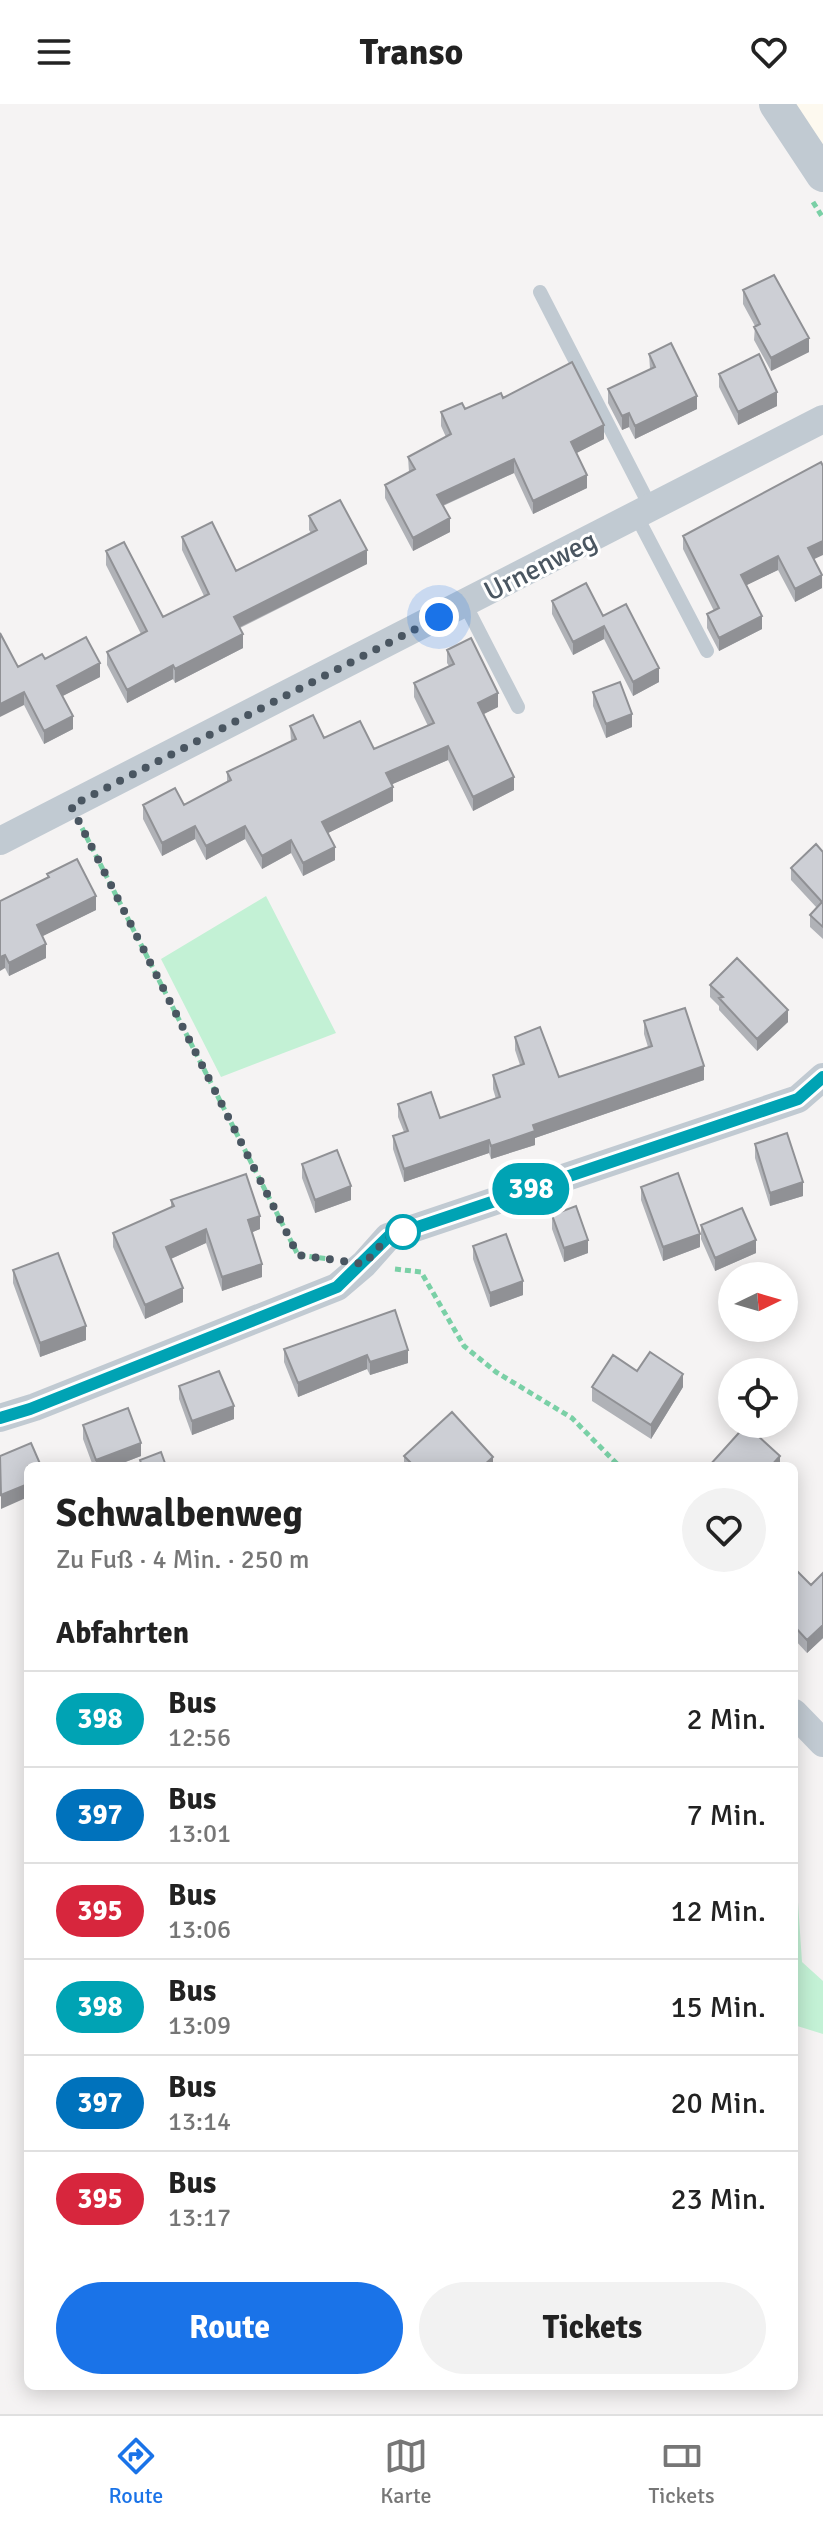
<!DOCTYPE html>
<html lang="de">
<head>
<meta charset="utf-8">
<style>
	:root { --surface:#fff; --page:#f2f2f2; --text:#222; --muted:#767676; --line:#e0e0e0; --accent:#1a73e8 }
	body { margin:0; font-family:Signika,sans-serif; background:var(--page); color:var(--text); height:100vh; display:flex; flex-direction:column; font-size:30px; white-space:nowrap }
	* { box-sizing:border-box; margin:0 }
	p { font-size:26px; color:var(--muted) }
	.icon { flex:none; width:44px; height:44px; fill:none; stroke:currentColor; stroke-width:2; stroke-linecap:round; stroke-linejoin:round }
	.map { position:relative; flex:1; overflow:hidden }
	.panel { position:absolute; left:24px; top:1358px; width:774px; height:928px; display:flex; flex-direction:column; background:var(--surface); border-radius:12px; box-shadow:0 4px 20px #0003 }
	.panel>* { flex:none }
	.badge { padding:0 16px; border-radius:26px; font-size:28px; line-height:52px }
	.needle { width:52px; rotate:85deg }
	.buttons { position:absolute; left:718px; top:1158px; display:grid; gap:16px }
	.buttons a { display:grid; place-items:center; width:80px; height:80px; border-radius:50%; background:var(--surface); box-shadow:0 4px 20px #0003; font-size:40px }
	.you { position:absolute; width:40px; height:40px; margin:-20px; border:6px solid #fff; border-radius:50%; background:#1a73e8; box-shadow:0 0 0 12px #1a73e833 }
	.map>.badge { position:absolute; translate:-50% -50%; box-shadow:0 0 0 4px #fff }
	h2 { padding:0 32px; font-size:30px; line-height:72px }
	.round { display:grid; place-items:center; flex:none; width:84px; height:84px; border-radius:42px; background:var(--page) }
	.headline { display:flex; align-items:center; justify-content:space-between; height:136px; padding:0 32px }
	h1 { font-size:38px; font-weight:800; line-height:60px }
	.primary-button { display:flex; gap:16px; margin-top:auto; padding:16px 32px }
	.primary-button a { flex:1; height:92px; border-radius:48px; background:var(--accent); color:#fff; font-size:32px; font-weight:800; line-height:92px; text-align:center }
	.primary-button a+a { background:var(--page); color:var(--text) }
	ul { padding:0; list-style:none }
	li { display:flex; align-items:center; gap:24px; height:96px; padding:0 32px; border-top:2px solid var(--line) }
	li div { flex:1 }
	li b { display:block; font-size:30px }
	li em { font-style:normal }
	li .badge { min-width:88px; font-weight:700; text-align:center }
	header { display:flex; justify-content:space-between; align-items:center; height:104px; padding:0 32px; background:var(--surface); font-size:36px; font-weight:800 }
	.tab-bar { display:flex; justify-content:space-around; align-items:center; height:112px; border-top:2px solid var(--line); background:var(--surface); font-size:22px; color:var(--muted) }
	.tab-bar a { display:grid; justify-items:center; gap:4px }
	.tab-bar .active { color:var(--accent) }
	.map>svg:first-child { display:block }
	.commercial { fill:#fdf9ef }
	.green { fill:#c3f1d5 }
	.lines { fill:none; stroke-linecap:round; stroke-linejoin:round }
	.path { stroke:#7ad0a6; stroke-width:5; stroke-dasharray:6 4; stroke-linecap:butt }
	.service { stroke:#c1cad2; stroke-width:14 }
	.minor { stroke:#c1cad2; stroke-width:28 }
	.tertiary { stroke:#c1cad2; stroke-width:34 }
	.wall { fill:#b0b2b7 }
	.shaded-wall { fill:#909195 }
	.building { fill:#cdcfd5; stroke:#909195; stroke-width:2 }
	.line-casing { stroke:#fff; stroke-width:18 }
	.line { stroke:#00a3b4; stroke-width:12 }
	.walk { stroke:#4a5661; stroke-width:8; stroke-dasharray:0 14.4 }
	.stop-dot { fill:#fff; stroke:#00a3b4; stroke-width:4 }
	.labels { text-anchor:middle; stroke-width:6; stroke-linejoin:round; paint-order:stroke }
	.street-label { font-size:28px; fill:#4a5661; stroke:#fff }
</style>
</head>
<body>
<header><svg class="icon" aria-label="menu" viewBox="0 0 24 24"><path d="M4 6h16M4 12h16M4 18h16"/></svg>Transo<svg class="icon" aria-label="heart" viewBox="0 0 24 24"><path d="M12 20l-8-8c-3-5 5-10 8-4 3-6 11-1 8 4z"/></svg></header>
<div class="map">
<svg width="823" height="2310" viewBox="0 0 823 2310">
	<rect width="100%" height="100%" fill="#f5f3f3"/>
	<path class="commercial" d="M793,0H823V44Z"/>
	<path class="green" d="M266,792L336,929L221,973L161,855Z
		M794,1739L802,1858L823,1877V1930L794,1921Z"/>
	<g class="lines">
		<path class="path" d="M813,98L823,114
			M82,724L298,1151L329,1155
			M395,1165L421,1168L464,1242L496,1268L572,1314L619,1362"/>
		<path class="service" d="M540,188L651,404
			M636,411L707,547
			M465,500L518,603"/>
		<path class="minor" d="M0,737L823,315
			M0,1314L35,1303L337,1183L364,1160L388,1133L798,995L823,973
			M794,1609L823,1639"/>
		<path class="tertiary" d="M776,0L823,71"/>
	</g>
	<path class="wall" d="M743,186L809,248L771,267L754,236L755,222L743,200Z
		M649,250L697,305L635,335L629,323L622,326L608,299V285L650,265Z
		M719,270L777,302L738,321L719,283Z
		M503,294L604,335L576,349L587,384L533,410L514,369L443,402L450,428L413,447L385,394V381L409,368L408,353L446,333L441,322V308L465,305Z
		M309,412L367,460L240,524L243,544L175,579L173,575L127,599L107,561V548L141,530L106,461V447L163,513L204,492L182,446V433L236,467L311,429L309,426Z
		M683,432L814,455L822,484L795,498L778,466L746,481L762,525L719,547L707,524V510L714,507L683,445Z
		M552,497L603,512L659,578L633,592L604,535L573,551L552,510Z
		M447,546L498,603L483,610L514,686L473,707L448,656L392,680L393,697L328,729L335,756L303,772L291,749L262,765L245,735L206,756L195,735L162,752L143,715V701H184L227,679V668L291,637L290,622L324,634L374,645L428,622L414,593V579L449,562L447,559Z
		M45,555L100,573L62,592L73,625L44,640L24,601L18,563Z
		M593,588L632,623L606,634L593,602Z
		M823,748V835L810,823V811L817,804L791,776V764Z
		M47,770L96,806L42,832L46,854L9,872L5,864L0,797L47,774Z
		M710,881L788,918L757,947L719,906V902L710,893Z
		M644,917L704,976L535,1034V1041L491,1055L489,1049L404,1078L393,1045V1032L404,1028L398,1013V1000L440,1014L496,995L493,985V971L520,961L515,946V933L559,973L648,943L644,930Z
		M755,1040L803,1092L770,1102L755,1054Z
		M302,1060L351,1096L315,1109L302,1074Z
		M641,1083L700,1143L663,1157L641,1096Z
		M171,1096L260,1125L252,1128L262,1173L222,1187L206,1139L171,1155L183,1198L145,1215L113,1143V1129L171,1104Z
		M552,1111L588,1149L564,1158L552,1125Z
		M701,1121L756,1149L715,1167L701,1135Z
		M473,1142L523,1191L490,1203L473,1155Z
		M13,1166L86,1236L40,1253L13,1179Z
		M395,1206L408,1259L370,1271L367,1265L298,1293L284,1258V1245Z
		M637,1267L683,1283L651,1335L592,1297V1283Z
		M179,1282L234,1315L192,1331L179,1295Z
		M83,1321L141,1352L115,1362H93L83,1335Z
		M404,1352L493,1362H404Z
		M794,1464L811,1481L823,1469V1534L807,1549L794,1535Z"/>
	<path class="shaded-wall" d="M809,234V248L771,267V254Z
		M777,288V302L738,321V308Z
		M697,292V305L635,335V322Z
		M629,309V323L622,326V312Z
		M604,321V335L571,352V338Z
		M514,355V369L437,404V391Z
		M587,371V384L533,410V397Z
		M450,414V428L413,447V434Z
		M823,437V451L808,458V444Z
		M367,446V460L234,526V513Z
		M778,452V466L741,484V471Z
		M822,471V484L795,498V485Z
		M762,512V525L719,547V534Z
		M604,522V535L573,551V538Z
		M243,530V544L175,579V565Z
		M100,559V573L57,595V582Z
		M173,561V575L127,599V586Z
		M659,564V578L633,592V578Z
		M24,588V601L0,613V600Z
		M498,589V603L478,613V599Z
		M632,610V623L606,634V620Z
		M73,612V625L44,640V627Z
		M448,642V656L386,683V669Z
		M514,673V686L473,707V693Z
		M393,683V697L322,732V718Z
		M195,722V735L162,752V739Z
		M245,722V735L206,756V742Z
		M291,736V749L262,765V752Z
		M335,743V756L303,772V759Z
		M96,792V806L37,835V821Z
		M46,840V854L9,872V859Z
		M5,851V864L0,867V853Z
		M788,906V918L757,947V935Z
		M704,962V976L535,1034V1041L491,1055V1042L533,1021Z
		M489,1036V1049L404,1078V1065Z
		M803,1078V1092L770,1102V1089Z
		M351,1082V1096L315,1109V1096Z
		M260,1112V1125L248,1130V1116Z
		M206,1125V1139L166,1157V1143Z
		M700,1130V1143L663,1157V1143Z
		M588,1136V1149L564,1158V1144Z
		M756,1136V1149L715,1167V1154Z
		M262,1160V1173L222,1187V1173Z
		M523,1177V1191L490,1203V1189Z
		M183,1184V1198L145,1215V1201Z
		M86,1222V1236L40,1253V1239Z
		M408,1246V1259L370,1271V1258Z
		M367,1251V1265L298,1293V1279Z
		M683,1270V1283L651,1335V1321Z
		M234,1302V1315L192,1331V1317Z
		M141,1339V1352L115,1362H96V1356Z
		M780,1352V1362H771Z
		M493,1353V1362H483Z
		M28,1380V1393L1,1405V1391Z
		M823,1521V1534L807,1549V1536Z"/>
	<path class="building" d="M774,171L809,234L771,254L754,223L760,220L743,186Z
		M671,239L697,292L635,322L629,309L622,312L608,285L655,263L649,250Z
		M759,250L777,288L738,308L719,270Z
		M572,258L604,321L571,338L587,371L533,397L514,355L437,391L450,414L413,434L385,381L415,365L408,353L451,330L441,308L462,299L465,305L501,289L503,294Z
		M821,358L823,362V437L808,444L822,471L795,485L778,452L741,471L762,512L719,534L707,510L719,504L683,432Z
		M340,396L367,446L234,513L243,530L175,565L173,561L127,586L107,548L147,527L106,447L124,438L163,513L209,490L182,433L212,418L236,467L317,426L309,412Z
		M586,479L603,512L626,500L659,564L633,578L604,522L573,538L552,497Z
		M0,529L18,563L42,550L45,555L86,533L100,559L57,582L73,612L44,627L24,588L0,600Z
		M471,534L498,589L478,599L514,673L473,693L448,642L386,669L393,683L322,718L335,743L303,759L291,736L262,752L245,722L206,742L195,722L162,739L143,701L175,684L184,701L231,676L227,668L296,635L290,622L313,611L324,634L360,617L374,645L434,619L414,579L454,560L447,546Z
		M620,578L632,610L606,620L593,588Z
		M816,740L823,748V823L810,811L822,798L791,764Z
		M77,755L96,792L37,821L46,840L9,859L5,851L0,853V797L49,773L47,770Z
		M737,854L788,906L757,935L719,894L723,893L710,881Z
		M685,904L704,962L533,1021L535,1027L491,1042L489,1036L404,1065L393,1032L408,1027L398,1000L431,988L440,1014L500,993L493,971L524,960L515,933L540,923L559,973L652,942L644,917Z
		M787,1029L803,1078L770,1089L755,1040Z
		M337,1046L351,1082L315,1096L302,1060Z
		M678,1069L700,1130L663,1143L641,1083Z
		M246,1070L260,1112L248,1116L262,1160L222,1173L206,1125L166,1143L183,1184L145,1201L113,1129L174,1102L171,1096Z
		M576,1102L588,1136L564,1144L552,1111Z
		M742,1104L756,1136L715,1154L701,1121Z
		M506,1130L523,1177L490,1189L473,1142Z
		M58,1149L86,1222L40,1239L13,1166Z
		M395,1206L408,1246L370,1258L367,1251L298,1279L284,1245Z
		M650,1248L683,1270L651,1321L592,1283L613,1251L637,1267Z
		M219,1267L234,1302L192,1317L179,1282Z
		M128,1304L141,1339L96,1356L83,1321Z
		M452,1308L493,1353L483,1362H414L404,1352Z
		M746,1321L780,1352L771,1362H709Z
		M31,1339L41,1362H28V1380L1,1391L0,1352Z
		M161,1348L166,1362H142L140,1356Z
		M794,1464L811,1481L823,1469V1521L807,1536L794,1522Z"/>
	<g class="lines">
		<g class="line-casing">
			<path id="line" d="M0,1314L30,1305L337,1183L388,1133L798,995L823,973"/>
		</g>
		<use href="#line" class="line"/>
		<path class="walk" d="M403,1128L388,1133L364,1160L298,1151L71,702L439,513"/>
	</g>
	<circle class="stop-dot" cx="403" cy="1128" r="16"/>
	<g class="labels">
		<g class="street-label">
			<text transform="translate(540 461) rotate(-27)" y="10">Urnenweg</text>
		</g>
	</g>
</svg>
<div class="buttons">
<a><svg class="needle" viewBox="-14 -14 28 28"><path d="M0-13l5 13h-10z" fill="#e53935"/><path d="M0 13l5-13h-10z" fill="#767676"/></svg></a>
<a><svg class="icon" aria-label="locate" viewBox="0 0 24 24"><circle cx="12" cy="12" r="6"/><path d="M12 2v4M12 18v4M2 12h4M18 12h4"/></svg></a>
</div>
<div class="you" style="left:439px;top:513px"></div>
<b class="badge" style="left:531px;top:1085px;background:#00a3b4;color:#fff">398</b>
<section class="panel">
<div class="headline"><div><h1>Schwalbenweg</h1><p>Zu Fuß · 4 Min. · 250 m</p></div><a class="round"><svg class="icon" aria-label="heart" viewBox="0 0 24 24"><path d="M12 20l-8-8c-3-5 5-10 8-4 3-6 11-1 8 4z"/></svg></a></div>
<h2>Abfahrten</h2>
<ul>
<li><span class="badge" style="background:#00a3b4;color:#fff">398</span><div><b>Bus</b><p>12:56</p></div><em>2 Min.</em></li>
<li><span class="badge" style="background:#0072bc;color:#fff">397</span><div><b>Bus</b><p>13:01</p></div><em>7 Min.</em></li>
<li><span class="badge" style="background:#d7263d;color:#fff">395</span><div><b>Bus</b><p>13:06</p></div><em>12 Min.</em></li>
<li><span class="badge" style="background:#00a3b4;color:#fff">398</span><div><b>Bus</b><p>13:09</p></div><em>15 Min.</em></li>
<li><span class="badge" style="background:#0072bc;color:#fff">397</span><div><b>Bus</b><p>13:14</p></div><em>20 Min.</em></li>
<li><span class="badge" style="background:#d7263d;color:#fff">395</span><div><b>Bus</b><p>13:17</p></div><em>23 Min.</em></li>
</ul>
<div class="primary-button"><a>Route</a><a>Tickets</a></div>
</section>
</div>
<nav class="tab-bar">
<a class="active"><svg class="icon" aria-label="directions" viewBox="0 0 24 24"><path d="M12 3l9 9-9 9-9-9zM9 14v-3h6M13 9l2 2-2 2"/></svg>Route</a>
<a><svg class="icon" aria-label="map" viewBox="0 0 24 24"><path d="M3 6l6-2 6 2 6-2v14l-6 2-6-2-6 2zM9 4v14M15 6v14"/></svg>Karte</a>
<a><svg class="icon" aria-label="tickets" viewBox="0 0 24 24"><path d="M3 7h18v10H3zM15 7v10"/></svg>Tickets</a>
</nav>
</body>
</html>
